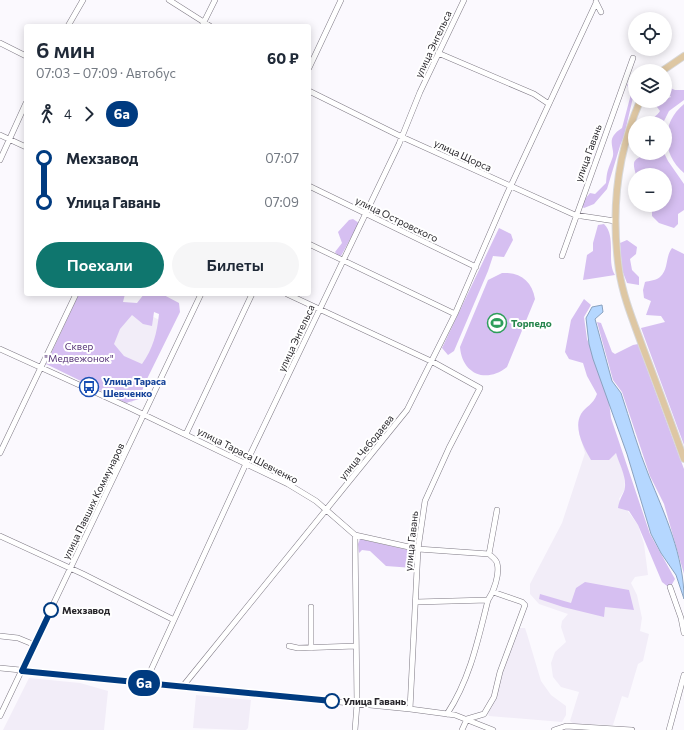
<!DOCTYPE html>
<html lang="ru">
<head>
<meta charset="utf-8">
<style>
	:root { --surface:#fff; --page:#f6f6f7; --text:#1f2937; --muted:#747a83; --accent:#0f766e }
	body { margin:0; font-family:Commissioner,sans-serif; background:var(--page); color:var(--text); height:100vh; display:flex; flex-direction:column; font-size:15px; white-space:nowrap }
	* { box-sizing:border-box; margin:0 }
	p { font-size:13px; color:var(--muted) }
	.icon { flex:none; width:22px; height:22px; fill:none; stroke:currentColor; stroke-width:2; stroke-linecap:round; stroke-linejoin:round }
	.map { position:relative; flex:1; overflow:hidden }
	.sheet { position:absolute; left:24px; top:24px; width:287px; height:272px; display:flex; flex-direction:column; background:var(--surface); border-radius:4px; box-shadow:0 2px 10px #0003 }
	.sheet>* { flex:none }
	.badge { padding:0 8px; border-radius:13px; font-size:14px; line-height:26px }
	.fabs { position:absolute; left:628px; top:12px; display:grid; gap:8px }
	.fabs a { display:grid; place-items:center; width:44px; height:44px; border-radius:50%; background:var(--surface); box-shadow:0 2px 10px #0003; font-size:20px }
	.map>.badge { position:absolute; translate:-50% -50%; box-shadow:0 0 0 2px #fff }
	.legs { display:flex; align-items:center; gap:6px; height:44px; padding:0 12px; font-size:13px }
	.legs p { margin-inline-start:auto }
	.head { display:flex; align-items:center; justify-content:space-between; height:68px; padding:0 12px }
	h1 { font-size:22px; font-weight:600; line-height:30px }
	.action { display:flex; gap:8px; margin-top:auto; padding:8px 12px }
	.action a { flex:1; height:46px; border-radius:24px; background:var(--accent); color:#fff; font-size:16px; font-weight:600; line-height:46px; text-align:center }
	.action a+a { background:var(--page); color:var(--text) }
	ul { padding:0 12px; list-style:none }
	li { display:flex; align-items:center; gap:14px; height:44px; font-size:15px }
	li i { display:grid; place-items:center; width:6px; height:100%; margin:0 5px; background:currentColor }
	li i::after { content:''; width:10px; height:10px; margin:-5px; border:3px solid; border-radius:50%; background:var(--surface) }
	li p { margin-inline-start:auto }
	li:first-child i { background:linear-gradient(#0000 50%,currentColor 0) }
	li:last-child i { background:linear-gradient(currentColor 50%,#0000 0) }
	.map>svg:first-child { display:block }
	.built { fill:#f2edf8 }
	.green { fill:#d6bff1; fill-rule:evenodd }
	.water { fill:#b5d7ff; stroke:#8aa2bf }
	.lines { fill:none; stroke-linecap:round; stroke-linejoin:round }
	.minor-casing { stroke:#7e7984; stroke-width:6 }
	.major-casing { stroke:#d8d8d9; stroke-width:8 }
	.minor { stroke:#fff; stroke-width:5 }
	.major { stroke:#dec7a3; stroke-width:6 }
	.line-1-casing { stroke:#fff; stroke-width:9 }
	.line-1 { stroke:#003b80; stroke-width:6 }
	.stop-1-dot { fill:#fff; stroke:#003b80; stroke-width:2 }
	.labels { text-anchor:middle; stroke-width:4; stroke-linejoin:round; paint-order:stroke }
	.street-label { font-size:10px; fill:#27252a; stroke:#fff }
	.leisure-label { font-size:10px; font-weight:bold; fill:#27864d; stroke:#fff; text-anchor:start }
	.park-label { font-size:10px; fill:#573578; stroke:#fff }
	.transit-label { font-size:10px; font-weight:bold; fill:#164399; stroke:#fff; text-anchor:start }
	.stop-label { font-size:10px; font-weight:bold; fill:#27252a; stroke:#fff; text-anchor:start }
</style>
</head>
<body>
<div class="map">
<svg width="684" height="730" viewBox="0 0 684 730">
	<rect width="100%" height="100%" fill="#fbf9fe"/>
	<path class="built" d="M122,302L170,325L132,403L86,382Z
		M579,433L613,444L624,475L625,489L619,499L638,525L644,544L648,575L635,577L631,583L637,595L642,618L640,631L649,634L643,661L638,664L628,698L622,696L613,725L574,724L570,721L579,692L561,687L553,677L551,663L555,652L566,642L561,627L562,621L568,614L539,604L530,594V584L562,523L585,453Z
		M518,628H525L527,634L541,681L551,695L566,706V715L562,722L489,716L488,714L501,674Z
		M29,678L80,683L108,691L104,730H3Z
		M196,695L251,700L248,728L246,730H239L193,728Z"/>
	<path class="green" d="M631,81L635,84V89L624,136L620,146L607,189L594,204L584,208L580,205L590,193L595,194L606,183C607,170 608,170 612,159C617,148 603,140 622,128L631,94L627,85Z
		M670,88L675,90H684V100L669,111L663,123H650C652,117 657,116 660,111L654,103L665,101V99L671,97L668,93Z
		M684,104V173C661,153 661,123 684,104Z
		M646,153H664L668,161L684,184V210L678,214V224L674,228L659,223L652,216V210L657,208L656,205H665V175H636C631,158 635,161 646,153Z
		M353,219L359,223L341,256L339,257L335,252L342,243L338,232L349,220Z
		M604,224C617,237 606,261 615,275L583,280L587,255L593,251V243L598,225Z
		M499,228L511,234L513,240L504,257L493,256L488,271L454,351L448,355L442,348Z
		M627,240L637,247L636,254L630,259L632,270L639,277V285L627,283L622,270L620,243Z
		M672,248L684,254V445L641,328L665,322L661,316L646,315L651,301L644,298L643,290L645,282C649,281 657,280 660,277C669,269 665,257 672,248Z
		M502,273C520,272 532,281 535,299L507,367C486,384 462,374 460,347L488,280Z
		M79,294H125L123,302L137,303L144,294H162L179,303L180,312L145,383L139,399L126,403L46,364ZM154,312L159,314C157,333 153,349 142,364L124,356L114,344L120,329L132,315L143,324L152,326Z
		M584,299L591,305L584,317L587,339L608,394L611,418L650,534L675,579L671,586H667L662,582L638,525L629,511L618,508C619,499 625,492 625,487C626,475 619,464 616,453L609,460H591C584,448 573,428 581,414C586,406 593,405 597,394L587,376L583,363L569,359L565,352L571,320Z
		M597,322L601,323L612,352L615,354L633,345L638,344L684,469V574L664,504L650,476L622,392L613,380Z
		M360,539L408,550L413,559V568L386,566L370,551L362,550L359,553L358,544Z
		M585,582L629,590L634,610L605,607L604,617L563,607L539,599L540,594L571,603L576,588Z"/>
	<path class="water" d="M602,305L603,312L595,319L612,381L621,393C630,420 638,449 649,476C665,515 684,556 684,599L676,575L661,553L651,534L627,454L593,359L589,344L586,318L592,307Z"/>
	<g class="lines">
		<g class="minor-casing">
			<path id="minor" d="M169,0L210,26
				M596,2L601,12
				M68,26L83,0
				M202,26L215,0
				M0,43L26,56
				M438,53L534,94L549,104
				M309,68L341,0
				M309,91L402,137L575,215L615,221
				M0,135L26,147
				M0,160L26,103
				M309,186L476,267
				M309,244L455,314
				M562,256L633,58
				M287,294L433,362L480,388L449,448L425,501L418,549L410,709
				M0,349L130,408L288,484L316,501L355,535L418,549L489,554
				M186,434L252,294
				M0,453L76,294
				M0,536L83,574L174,620
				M670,587L681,618L684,633
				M416,602L488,600
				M0,636L18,638L35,645
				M289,646L298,648L356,646
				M311,648V607
				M0,668L410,709L455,715L493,730
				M145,683L249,457L399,144L420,92L464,0
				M183,686L407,410L455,314L507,194L596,3
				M447,714C470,679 478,640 488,600C494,591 500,574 497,563C496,559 491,556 489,554L497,510
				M0,716L201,294
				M467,719L484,714L494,697L500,672L525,605L522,602L493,592
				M355,730L357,704L355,535
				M462,730L467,719
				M554,730L566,726L632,730
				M669,730L684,675"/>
		</g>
		<g class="major-casing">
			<path id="major" d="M662,71L684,56
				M640,101C617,154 611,213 619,270C623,297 634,323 643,348C657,385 671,422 684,459"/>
		</g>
		<use href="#minor" class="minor"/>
		<use href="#major" class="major"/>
	</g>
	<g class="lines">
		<g class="line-1-casing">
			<path id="line-1" d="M51,610L22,671L332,701"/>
		</g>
		<use href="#line-1" class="line-1"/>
	</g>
	<defs>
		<g id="stadium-ring" transform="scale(1)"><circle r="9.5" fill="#fff" stroke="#2e9e5b" stroke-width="1.5"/><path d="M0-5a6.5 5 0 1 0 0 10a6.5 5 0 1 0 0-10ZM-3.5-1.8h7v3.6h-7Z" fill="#2e9e5b"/></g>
		<g id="bus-ring" transform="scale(1)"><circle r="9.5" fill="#fff" stroke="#1a4fb4" stroke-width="1.5"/><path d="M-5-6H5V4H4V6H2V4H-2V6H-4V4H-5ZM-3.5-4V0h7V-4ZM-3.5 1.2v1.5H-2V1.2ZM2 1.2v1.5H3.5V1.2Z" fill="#1a4fb4"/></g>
	</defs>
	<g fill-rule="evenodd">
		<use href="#stadium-ring" x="497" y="323"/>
		<use href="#bus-ring" x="89" y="387"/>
	</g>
	<g class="stop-1-dot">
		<circle cx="51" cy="610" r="7"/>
		<circle cx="332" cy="701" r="7"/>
	</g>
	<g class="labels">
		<g class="street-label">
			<text transform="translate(433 44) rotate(-65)" y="4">улица Энгельса</text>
			<text transform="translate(588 153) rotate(-70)" y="4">улица Гавань</text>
			<text transform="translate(463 155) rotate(25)" y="4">улица Щорса</text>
			<text transform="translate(397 219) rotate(26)" y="4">улица Островского</text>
			<text transform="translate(296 338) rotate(-65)" y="4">улица Энгельса</text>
			<text transform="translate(366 447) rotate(-51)" y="4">улица Чебодаева</text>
			<text transform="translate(248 455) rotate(27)" y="4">улица Тараса Шевченко</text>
			<text transform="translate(93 501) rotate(-64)" y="4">улица Павших Коммунаров</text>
			<text transform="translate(411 541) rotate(-84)" y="4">улица Гавань</text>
		</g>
		<g class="leisure-label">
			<text x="511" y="327">Торпедо</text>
		</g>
		<g class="park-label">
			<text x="79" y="350">Сквер<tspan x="79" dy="12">"Медвежонок"</tspan></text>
		</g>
		<g class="transit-label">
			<text x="103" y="385">Улица Тараса<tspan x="103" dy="12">Шевченко</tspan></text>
		</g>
		<g class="stop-label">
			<text x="62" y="614">Мехзавод</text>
			<text x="343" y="705">Улица Гавань</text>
		</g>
	</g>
</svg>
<div class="fabs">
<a><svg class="icon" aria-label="locate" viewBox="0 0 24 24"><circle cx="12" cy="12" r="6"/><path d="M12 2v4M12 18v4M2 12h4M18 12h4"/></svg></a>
<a><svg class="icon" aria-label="layers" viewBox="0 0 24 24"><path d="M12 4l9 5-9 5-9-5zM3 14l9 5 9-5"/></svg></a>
<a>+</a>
<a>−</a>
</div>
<b class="badge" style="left:144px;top:683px;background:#003b80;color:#fff">6а</b>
<section class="sheet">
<div class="head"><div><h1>6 мин</h1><p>07:03 – 07:09 · Автобус</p></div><b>60 ₽</b></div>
<div class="legs"><svg class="icon" aria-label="walk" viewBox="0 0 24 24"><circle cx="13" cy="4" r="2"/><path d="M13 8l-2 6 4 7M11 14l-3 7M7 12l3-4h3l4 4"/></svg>4<svg class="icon" aria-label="forward" viewBox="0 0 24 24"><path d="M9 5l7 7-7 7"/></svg><b class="badge" style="background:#003b80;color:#fff">6а</b></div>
<ul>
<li><i style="color:#003b80"></i><b>Мехзавод</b><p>07:07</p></li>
<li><i style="color:#003b80"></i><b>Улица Гавань</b><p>07:09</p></li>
</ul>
<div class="action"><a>Поехали</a><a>Билеты</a></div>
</section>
</div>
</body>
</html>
